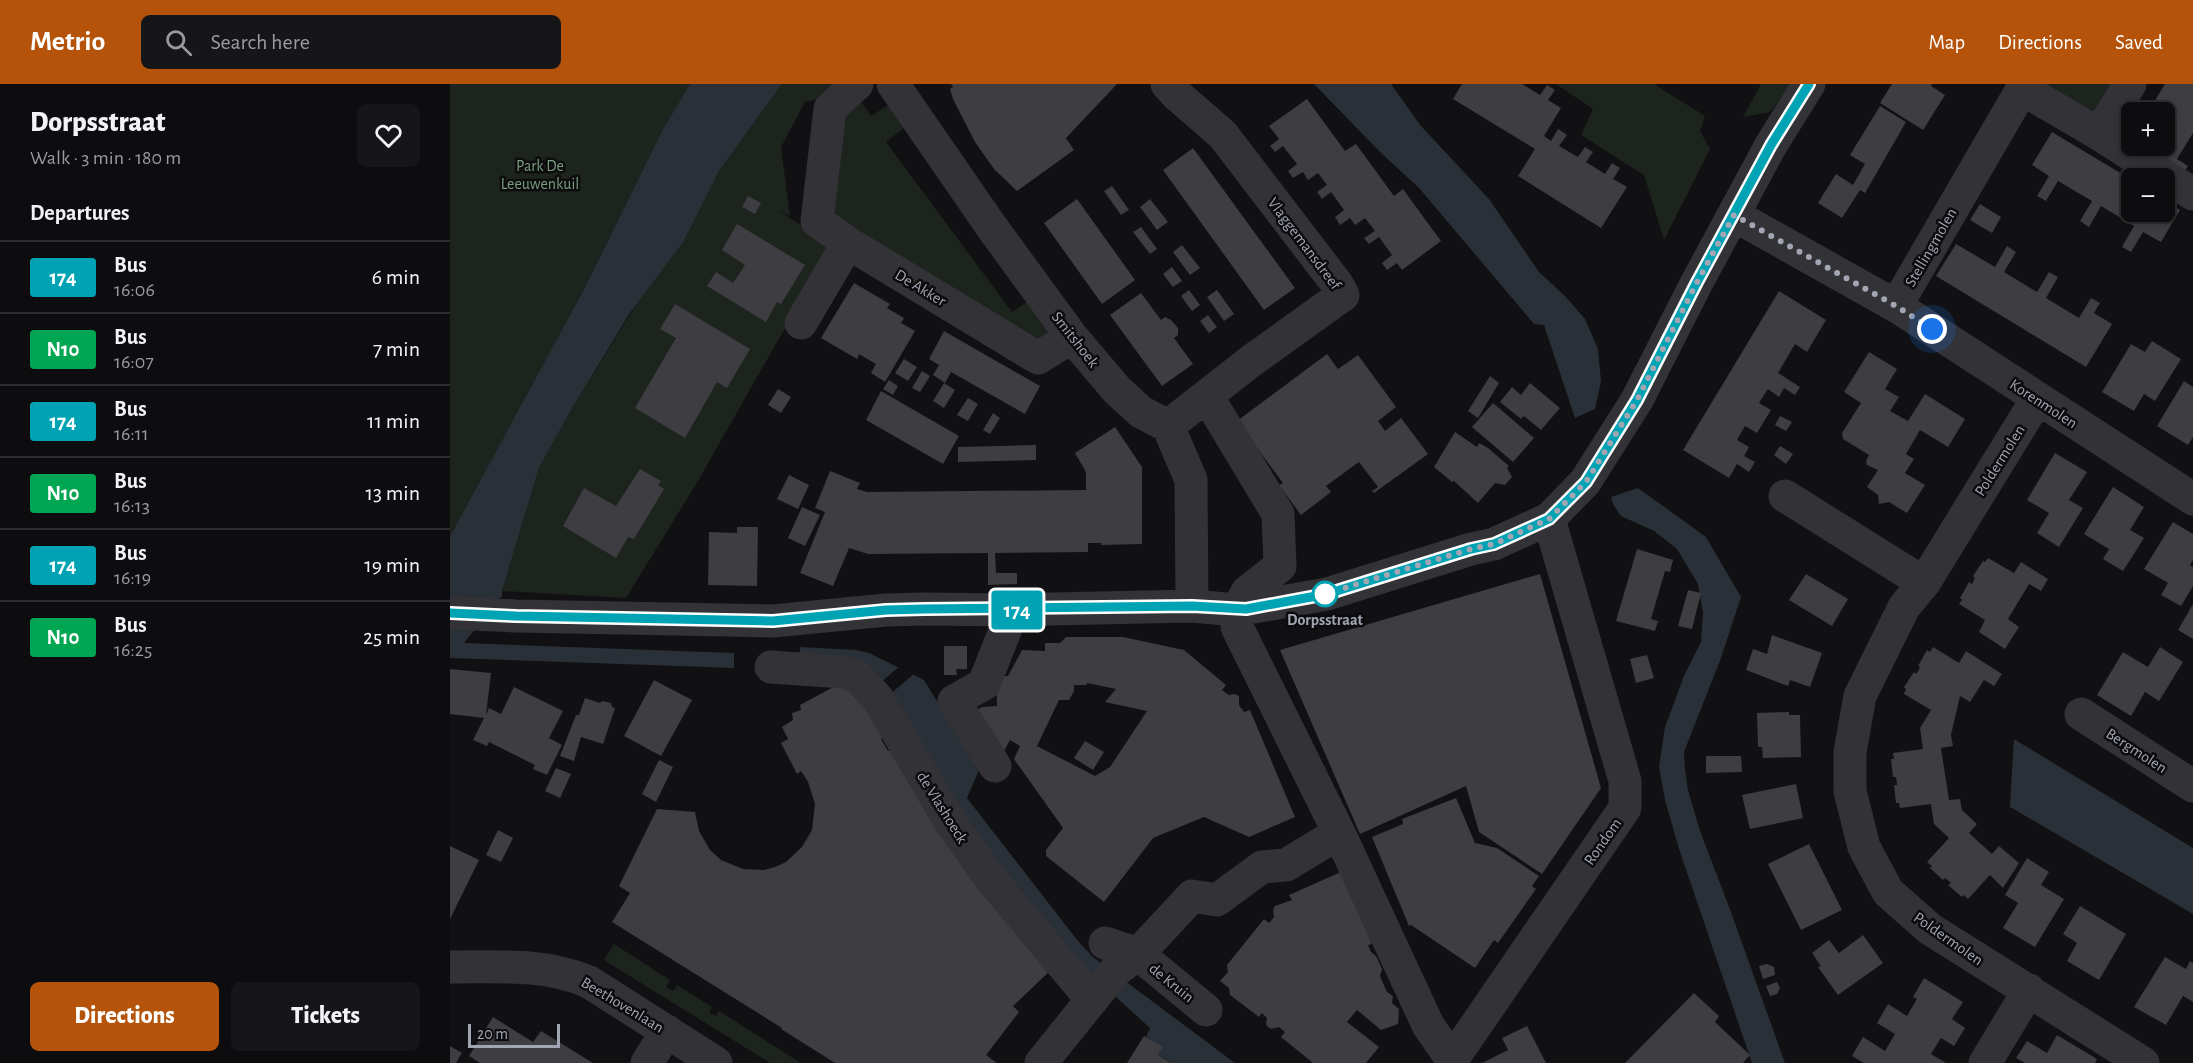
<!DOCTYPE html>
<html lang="en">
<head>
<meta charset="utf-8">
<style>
	:root { --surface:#0d0c0e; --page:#161517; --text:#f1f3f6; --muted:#9a9b9e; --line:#2d2c2e; --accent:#b45309 }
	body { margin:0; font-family:"Alegreya Sans",sans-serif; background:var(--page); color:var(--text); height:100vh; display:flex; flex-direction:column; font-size:22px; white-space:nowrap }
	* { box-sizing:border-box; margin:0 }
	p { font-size:20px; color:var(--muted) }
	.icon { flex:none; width:33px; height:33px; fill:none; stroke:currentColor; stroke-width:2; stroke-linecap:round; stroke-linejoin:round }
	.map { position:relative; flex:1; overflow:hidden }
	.sheet { display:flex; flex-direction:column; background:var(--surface); width:450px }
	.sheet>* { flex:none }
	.badge { padding:0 12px; border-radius:4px; font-size:21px; line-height:39px }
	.tools { position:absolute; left:1671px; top:18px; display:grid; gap:12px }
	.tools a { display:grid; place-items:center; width:54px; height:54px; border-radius:9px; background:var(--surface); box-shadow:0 3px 9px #0003,0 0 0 2px var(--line); font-size:30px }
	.scale { position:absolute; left:18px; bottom:15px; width:92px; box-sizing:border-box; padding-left:6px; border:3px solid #a2a6b3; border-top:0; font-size:16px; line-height:21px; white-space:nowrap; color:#a2a6b3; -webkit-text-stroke:4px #0c0b0d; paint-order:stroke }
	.you { position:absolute; width:30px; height:30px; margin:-15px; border:4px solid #fff; border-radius:50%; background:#1a73e8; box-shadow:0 0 0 9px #1a73e833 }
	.map>.badge { position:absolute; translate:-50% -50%; box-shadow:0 0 0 3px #fff }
	h2 { padding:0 30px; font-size:22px; line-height:54px }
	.round { display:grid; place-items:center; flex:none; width:63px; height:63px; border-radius:9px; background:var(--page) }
	.summary { display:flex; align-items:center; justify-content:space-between; height:102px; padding:0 30px }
	h1 { font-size:28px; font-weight:800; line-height:45px }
	.action { display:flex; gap:12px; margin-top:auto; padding:12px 30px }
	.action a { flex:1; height:69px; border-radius:9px; background:var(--accent); color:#fff; font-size:24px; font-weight:800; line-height:69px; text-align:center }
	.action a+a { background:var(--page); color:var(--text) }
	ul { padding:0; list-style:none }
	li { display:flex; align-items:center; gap:18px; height:72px; padding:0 30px; border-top:2px solid var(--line) }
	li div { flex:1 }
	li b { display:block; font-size:22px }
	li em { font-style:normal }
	li .badge { min-width:66px; font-weight:700; text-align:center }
	header { display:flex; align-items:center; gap:36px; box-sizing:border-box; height:84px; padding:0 30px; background:var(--accent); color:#fff }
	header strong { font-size:28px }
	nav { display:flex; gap:33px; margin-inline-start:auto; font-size:21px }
	.search { width:420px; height:54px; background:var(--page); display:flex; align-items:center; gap:15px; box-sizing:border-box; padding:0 21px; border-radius:9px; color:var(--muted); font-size:22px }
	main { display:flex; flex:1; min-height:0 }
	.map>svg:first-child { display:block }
	.green { fill:#1d241e }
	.water { fill:#293037 }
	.pier { fill:#111012 }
	.building { fill:#3d3d42; fill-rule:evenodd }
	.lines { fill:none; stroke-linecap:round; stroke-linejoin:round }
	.minor { stroke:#323237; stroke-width:33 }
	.line-casing { stroke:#fff; stroke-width:14 }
	.line { stroke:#00a3b4; stroke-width:9 }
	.walk { stroke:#a2a6b3; stroke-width:6; stroke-dasharray:0 10.8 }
	.stop-dot { fill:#fff; stroke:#00a3b4; stroke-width:3 }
	.labels { text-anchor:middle; stroke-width:5; stroke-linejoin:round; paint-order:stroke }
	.park-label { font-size:16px; fill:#799e7e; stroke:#0c0b0d }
	.street-label { font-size:16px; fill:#a2a6b3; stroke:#0c0b0d }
	.stop-label { font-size:16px; font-weight:bold; fill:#a2a6b3; stroke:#0c0b0d }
</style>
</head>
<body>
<header>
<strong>Metrio</strong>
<div class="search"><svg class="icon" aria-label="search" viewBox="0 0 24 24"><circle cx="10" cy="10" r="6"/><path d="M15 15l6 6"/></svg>Search here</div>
<nav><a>Map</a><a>Directions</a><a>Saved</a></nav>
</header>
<main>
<section class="sheet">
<div class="summary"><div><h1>Dorpsstraat</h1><p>Walk · 3 min · 180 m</p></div><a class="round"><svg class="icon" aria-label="heart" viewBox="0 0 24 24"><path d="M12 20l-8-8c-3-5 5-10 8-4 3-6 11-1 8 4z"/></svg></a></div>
<h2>Departures</h2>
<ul>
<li><span class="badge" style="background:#00a3b4;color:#fff">174</span><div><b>Bus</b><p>16:06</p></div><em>6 min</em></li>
<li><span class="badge" style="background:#00a651;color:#fff">N10</span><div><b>Bus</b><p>16:07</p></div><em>7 min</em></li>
<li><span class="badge" style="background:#00a3b4;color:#fff">174</span><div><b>Bus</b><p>16:11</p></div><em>11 min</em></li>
<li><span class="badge" style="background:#00a651;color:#fff">N10</span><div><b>Bus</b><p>16:13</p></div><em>13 min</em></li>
<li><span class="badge" style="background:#00a3b4;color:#fff">174</span><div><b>Bus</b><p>16:19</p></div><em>19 min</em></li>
<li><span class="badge" style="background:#00a651;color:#fff">N10</span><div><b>Bus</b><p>16:25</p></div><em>25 min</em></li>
</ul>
<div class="action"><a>Directions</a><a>Tickets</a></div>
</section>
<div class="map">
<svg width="1743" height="979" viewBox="0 0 1743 979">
	<rect width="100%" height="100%" fill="#111012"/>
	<path class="green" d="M0,0H240L213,45L134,205L0,452Z
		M332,0H395L383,12L355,18L331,63L340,132L328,126L385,164L327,258L248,397L176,514L52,507L89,384L121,326L269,87Z
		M1106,0H1204L1255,32L1250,47L1260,65L1214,156L1194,91L1131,51L1143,25Z
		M1311,0H1341L1320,28L1293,33Z
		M1594,0H1672L1650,34Z
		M407,12L421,32L440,20L455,43L436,58L562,228L581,215L602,250L587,257L376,135L387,29Z
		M164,860L220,896L216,903L223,907L227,901L262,923L259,929L266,932L269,927L351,979H320L154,876Z"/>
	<path class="water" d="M240,0H332L269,87L233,158L180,229L121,326L89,384L52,507V512L14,559L284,569V584L0,574V452L134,205L213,45Z
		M864,0H941L971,42L1039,115L1089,188L1115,212L1135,235L1148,265L1151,297L1145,325L1125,334L1094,241L1084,240L969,104L930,68Z
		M1188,404L1256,453L1291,513L1271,574L1234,668L1235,686L1238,706L1250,747L1281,828L1335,979H1302L1229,765L1215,716L1209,683L1215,643L1234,592L1251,558L1253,529L1248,500L1227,465L1204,447L1171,432L1164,422L1161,413Z
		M350,563L406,566L419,569L474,596L529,686L517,714L628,857L643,873L785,979H722L708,971L712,963L696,953L700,944L633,883L557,795L471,667L349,578Z
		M1564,655L1743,764V830L1560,723Z"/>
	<path class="pier" d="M451,581L465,589L438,612L430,599Z"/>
	<path class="building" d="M501,0H667L616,54L624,66L567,107L544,85L525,58L503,15L500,5L503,3Z
		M1012,0H1072L1090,11L1097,1L1105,6L1098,16L1111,24L1094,52L1101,57L1108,45L1117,51L1109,62L1128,73L1135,63L1143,68L1136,78L1155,90L1162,79L1170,84L1163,95L1177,103L1151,144L1068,92L1085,65L1003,15Z
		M1442,0H1482L1481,2L1495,11L1473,46L1430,19Z
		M1715,0H1743V49L1727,75L1738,82L1734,88L1690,62H1714V28H1698Z
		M857,15L895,67L906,60L944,112L953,105L991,157L952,186L947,179L937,186L932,179L942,171L929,153L919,160L914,154L925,147L915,134L905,141L900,134L890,141L885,133L894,126L881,108L872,115L867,108L877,101L868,89L858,96L853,88L843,94L838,87L847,80L833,62L825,68L820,62L829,55L819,42Z
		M1430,22L1456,38L1415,109L1410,106L1392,134L1368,119L1386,90L1403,101L1415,80L1400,71Z
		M1602,48L1682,96V128H1714V116L1730,126L1711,158L1693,148L1681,168L1672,163L1684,142L1651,122L1639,143L1630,137L1642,117L1608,97L1596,117L1587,112L1599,92L1582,81Z
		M743,64L845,204L814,226L713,86Z
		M662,102L679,126L671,131L654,107Z
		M298,112L311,119L305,130L292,123Z
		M627,115L685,196L652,220L594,139Z
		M700,115L718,138L707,146L690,123Z
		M1530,120L1551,133L1542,149L1520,136Z
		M287,140L355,181L331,220L327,218L316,238L257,202L266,188L283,199L295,181L272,166Z
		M691,143L707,165L700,170L683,148Z
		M1506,160L1545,183L1557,162L1566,168L1554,188L1587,208L1599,188L1608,193L1596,214L1629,234L1641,214L1650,219L1644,229L1662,240L1636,283L1486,192Z
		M732,161L750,184L740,191L723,168Z
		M722,183L732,197L723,203L713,190Z
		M404,199L440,220L437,224L454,234L451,239L465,247L435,298L421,289L426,280L409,270L407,275L371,254Z
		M739,206L750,221L742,227L731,212Z
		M767,206L784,230L774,237L757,213Z
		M1329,207L1376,236L1357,268L1345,260L1328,289L1350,303L1345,311L1334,304L1329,313L1318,305L1309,319L1321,326L1307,349L1295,342L1287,356L1299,363L1294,372L1305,378L1299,388L1287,380L1279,394L1233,366Z
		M691,209L711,236L715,233L721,236L728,244V251L724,254L743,280L712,302L660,231Z
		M225,220L300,265L277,304L267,298L235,354L185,324L226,254L210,245Z
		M758,231L767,243L759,249L750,237Z
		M494,247L590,302L575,330L501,288L495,299L483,291L489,281L479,275Z
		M1702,257L1731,275L1705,317L1694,310L1684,327L1652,308L1681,260L1695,268Z
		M1419,268L1447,285L1435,305L1449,313L1440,327L1458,337L1475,310L1515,335L1498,363L1470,346L1456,370L1464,375L1455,389L1475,401L1457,429L1439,418L1429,420L1428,411L1417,403L1428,386L1417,381L1416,377L1419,371L1393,355L1392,349L1411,319L1394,308Z
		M877,270L888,285L908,271L946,323L928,337L935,347L951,334L978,370L924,409L922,407L928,403L909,378L876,402L881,408L851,431L829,401L833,399L787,337Z
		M454,275L467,283L458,297L445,289Z
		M472,287L480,292L470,308L462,304Z
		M1040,292L1049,299L1028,334L1018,327Z
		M439,296L448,302L443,311L433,305Z
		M1734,297L1743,303V353L1738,361L1707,342Z
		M494,299L505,306L494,324L483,317Z
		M1080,299L1110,324L1091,346L1074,332L1071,335L1050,318L1062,303L1071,311Z
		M328,305L341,313L331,329L318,321Z
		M431,307L509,352L493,380L416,336Z
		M518,314L528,320L518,337L507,331Z
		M1043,319L1084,354L1063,378L1022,343Z
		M543,329L550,334L540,350L533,346Z
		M1330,332L1342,338L1336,347L1325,341Z
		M665,343L692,383V460L651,461V459H638V468L545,469L546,489H567V500L538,501V469L418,470L399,464L383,502L350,489L375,428L365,424L380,387L410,399L407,405L417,408L636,406V388L625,369Z
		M1005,348L1027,363L1029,359L1038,364L1059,382L1057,384L1062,393L1055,401L1045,399L1028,419L1004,397L1002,398L984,383Z
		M586,361V376L508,378V363Z
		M1330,362L1343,370L1336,380L1324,371Z
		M1605,369L1637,388L1619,416L1633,424L1609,463L1587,449L1599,429L1577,416Z
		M190,385L211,397L208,401L214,405L184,455L178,453L166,474L113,442L134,404L166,422Z
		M339,391L359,401L348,425L327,415Z
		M1663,403L1694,423L1680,446L1694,454L1673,487L1653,475L1659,465L1634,450Z
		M352,423L370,431L355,462L338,454Z
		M1723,438L1743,450V476L1740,481L1743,483V502L1731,522L1711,511L1718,499L1694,485Z
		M287,443H308L307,502L258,501L259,448L287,449Z
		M1187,465L1223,476L1220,488L1215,487L1201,535L1208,537L1205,547L1166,537Z
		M1538,474L1564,489L1571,478L1598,495L1591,507L1579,500L1558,535L1569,543L1555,565L1529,548L1535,536L1509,520L1512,516L1510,514L1519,498L1522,500L1525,494L1523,492L1533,477L1535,478Z
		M1090,490L1151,704L1092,790L1029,748L1016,702L910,750L830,566Z
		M1356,490L1398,515L1382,542L1339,516Z
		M1238,506L1251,509L1242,545L1228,542Z
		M1743,520V555L1728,546Z
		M1322,551L1372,569L1360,603L1340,596L1338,602L1296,586L1303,565L1317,570Z
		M616,553H673L734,566L776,601L772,606L779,611L784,610L789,612V621L794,628L800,626L845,733L799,753L754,733L703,754L654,818L596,772V766L613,744L564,675L570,662L560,656L554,667L520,630L532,623L547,622L546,593L558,592L572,566L595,567V559H610ZM637,599L666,605L655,618L697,627L660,683L645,692L587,662L609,616H619L624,607V601H637Z
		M494,562H517V585H506L507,591H494Z
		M1483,563L1509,579L1516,567L1552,590L1544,602L1534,596L1520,618L1510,612L1501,651L1503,662L1491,664L1499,716L1510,715L1512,726L1527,740L1519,749L1542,770L1549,762L1569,779L1553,804L1540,791L1518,815L1514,811L1512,813L1498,801L1501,799L1495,794L1493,796L1480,784L1482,782L1477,778L1499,754L1484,740L1481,720L1450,724L1449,719H1446L1444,701H1447L1446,693H1443L1441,675H1444L1443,669L1473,665L1470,644L1481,626L1454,610L1456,605L1454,603L1464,588L1466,590L1468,587L1470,583L1468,582L1477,566L1480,568Z
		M1710,563L1733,578L1709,617L1695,608L1681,632L1647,611L1673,568L1698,583Z
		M1197,571L1204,594L1186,599L1180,575Z
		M0,585L41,589L36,631L39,624L51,630L64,603L113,627L99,654L112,661L97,691L83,685L85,681L39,658L37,662L23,656L34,634L0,630Z
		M204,596L242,616L211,672L174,652Z
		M393,598L441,650L431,655L438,667L442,665L604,883L563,922L569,928L536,971L547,979H385L331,945L332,944L162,838L180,809L169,802L207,725L245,728L249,747L260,766L271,776L293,785L314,786L325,783L336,778L352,763L362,746L365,720L358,698L351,687L347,690L331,659L338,655L332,643L343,636L342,629L351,626L350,621Z
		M135,614L150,619L152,617L161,619L162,623L165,624L153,660L131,653L124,677L110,672L126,631H129Z
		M1339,628V631H1350L1351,673L1313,674L1312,663H1308L1307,629Z
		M635,657L654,668L643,686L624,674Z
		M1256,672H1291L1292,688L1256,689Z
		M209,676L223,683L206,718L192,710Z
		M106,684L121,690L110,714L95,707Z
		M1346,700L1353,734L1300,745L1292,711Z
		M1006,714L1025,759L1047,764L1089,792L1082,802L1086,805L1048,859L1044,856L1025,884L961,841L959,842L922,753L953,740L952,735Z
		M48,746L63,754L51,778L36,771Z
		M1359,760L1392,826L1351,846L1318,780Z
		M0,762L29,776L0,835Z
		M1577,774L1599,788L1591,801L1614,815L1585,863L1553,844L1568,819L1555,811Z
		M891,788L922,860L918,861L921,868L926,872L932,885L930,892L937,908L943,912L942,919L949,925L948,940L931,946L907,926L897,938L929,963L916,979H863L831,953L835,948L829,943L821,945L818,943L816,940L817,934L812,929L809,933L780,911L779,904L770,897L778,888L777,881L814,835L819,839L824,833L823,826L825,822L842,816L839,811Z
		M1630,822L1676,850L1649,896L1617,877L1627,859L1613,850Z
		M1413,851L1433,879L1388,911L1368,883L1371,882L1362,869L1379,856L1389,869Z
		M1715,873L1736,885L1740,877L1743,879V918L1733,912L1716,941L1684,923Z
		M1317,880L1324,883L1325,891L1313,895L1309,882Z
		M1474,894L1513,918L1502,935L1515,944L1504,962L1491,954L1481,970L1496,979H1414L1402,972L1413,953L1435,967L1445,950L1427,939L1438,920L1457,932L1467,915L1463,913Z
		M1327,898L1330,904L1327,910L1320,912L1316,902Z
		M1244,909L1269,932L1265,938L1300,971L1293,979H1175Z
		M43,933L83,958L91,947L143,979H30L19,972Z
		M1077,942L1096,979H1032L1058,966L1052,954Z
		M1607,951L1647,975L1645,979H1575L1566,974L1577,957L1597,969Z
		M694,952L713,963L708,971L721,979H677Z
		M0,962L12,969L6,979H0Z"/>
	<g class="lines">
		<path class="minor" d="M443,0L541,142L622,253L667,306L691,328L718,342L741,396L742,522
			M717,0L726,10L773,51L887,200L893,211L801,277L718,342
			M1572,5L1649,50L1743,110
			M1649,50L1680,0
			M1284,131L1446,222L1575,0
			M398,159L367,137L380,25L407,0
			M1446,222L1743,415
			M351,239L398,159L588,274L622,253
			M757,312L828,430L830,482L797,508L787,526
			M1587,315L1474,499L1454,523L1410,612L1400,668V707L1414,763L1438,808L1480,845L1693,979
			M1335,412L1474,499
			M787,526V543L889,749L978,941L1002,976
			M0,529L66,532L323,537L436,526L474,525L557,526L742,522L787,526L877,510L1021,465L1044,460L1099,435L1135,398L1187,316L1246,200L1321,61L1359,0
			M321,583L393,588L408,593L428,615L501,739L541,795L642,916
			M1631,630L1743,702
			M545,682L504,617L534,600L556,544L557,526
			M655,859L688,870L756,926
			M0,883C47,883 95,879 139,898L266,979
			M197,979L217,947
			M591,979L665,887L688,870L742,812L767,816L812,783L836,781L889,749
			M1000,979L1175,724V697L1099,435
			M1535,979L1579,906"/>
	</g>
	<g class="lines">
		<g class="line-casing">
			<path id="line" d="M0,529L66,532L323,537L436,526L474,525L742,522L796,525L877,510L1021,465L1044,460L1099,435L1136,398L1187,316L1246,200L1321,61L1359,0"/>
		</g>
		<use href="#line" class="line"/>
		<path class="walk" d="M875,510L1021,465L1044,460L1099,435L1136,398L1187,316L1246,200L1284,131L1446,222L1482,245"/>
	</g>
	<circle class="stop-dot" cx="875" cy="510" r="12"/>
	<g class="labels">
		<g class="park-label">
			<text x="90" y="87">Park De<tspan x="90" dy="18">Leeuwenkuil</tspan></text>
		</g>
		<g class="street-label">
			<text transform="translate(855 159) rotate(53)" y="6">Vlaggemansdreef</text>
			<text transform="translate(1480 163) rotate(-60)" y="6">Stellingmolen</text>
			<text transform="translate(471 203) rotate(31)" y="6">De Akker</text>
			<text transform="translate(626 255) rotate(52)" y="6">Smitshoek</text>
			<text transform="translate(1594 319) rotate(33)" y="6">Korenmolen</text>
			<text transform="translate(1549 376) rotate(-58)" y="6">Poldermolen</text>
			<text transform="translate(1687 666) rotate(33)" y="6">Bergmolen</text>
			<text transform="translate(493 723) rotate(58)" y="6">de Vlashoeck</text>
			<text transform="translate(1152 757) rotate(-55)" y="6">Rondom</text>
			<text transform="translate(1499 854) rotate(35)" y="6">Poldermolen</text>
			<text transform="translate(722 898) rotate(39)" y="6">de Kruin</text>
			<text transform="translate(173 920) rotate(31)" y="6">Beethovenlaan</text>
		</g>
		<g class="stop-label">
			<text x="875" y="541">Dorpsstraat</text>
		</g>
	</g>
</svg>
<div class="tools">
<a>+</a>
<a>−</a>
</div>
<div class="scale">20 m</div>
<div class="you" style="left:1482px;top:245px"></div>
<b class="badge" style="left:567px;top:526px;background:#00a3b4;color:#fff">174</b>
</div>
</main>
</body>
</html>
